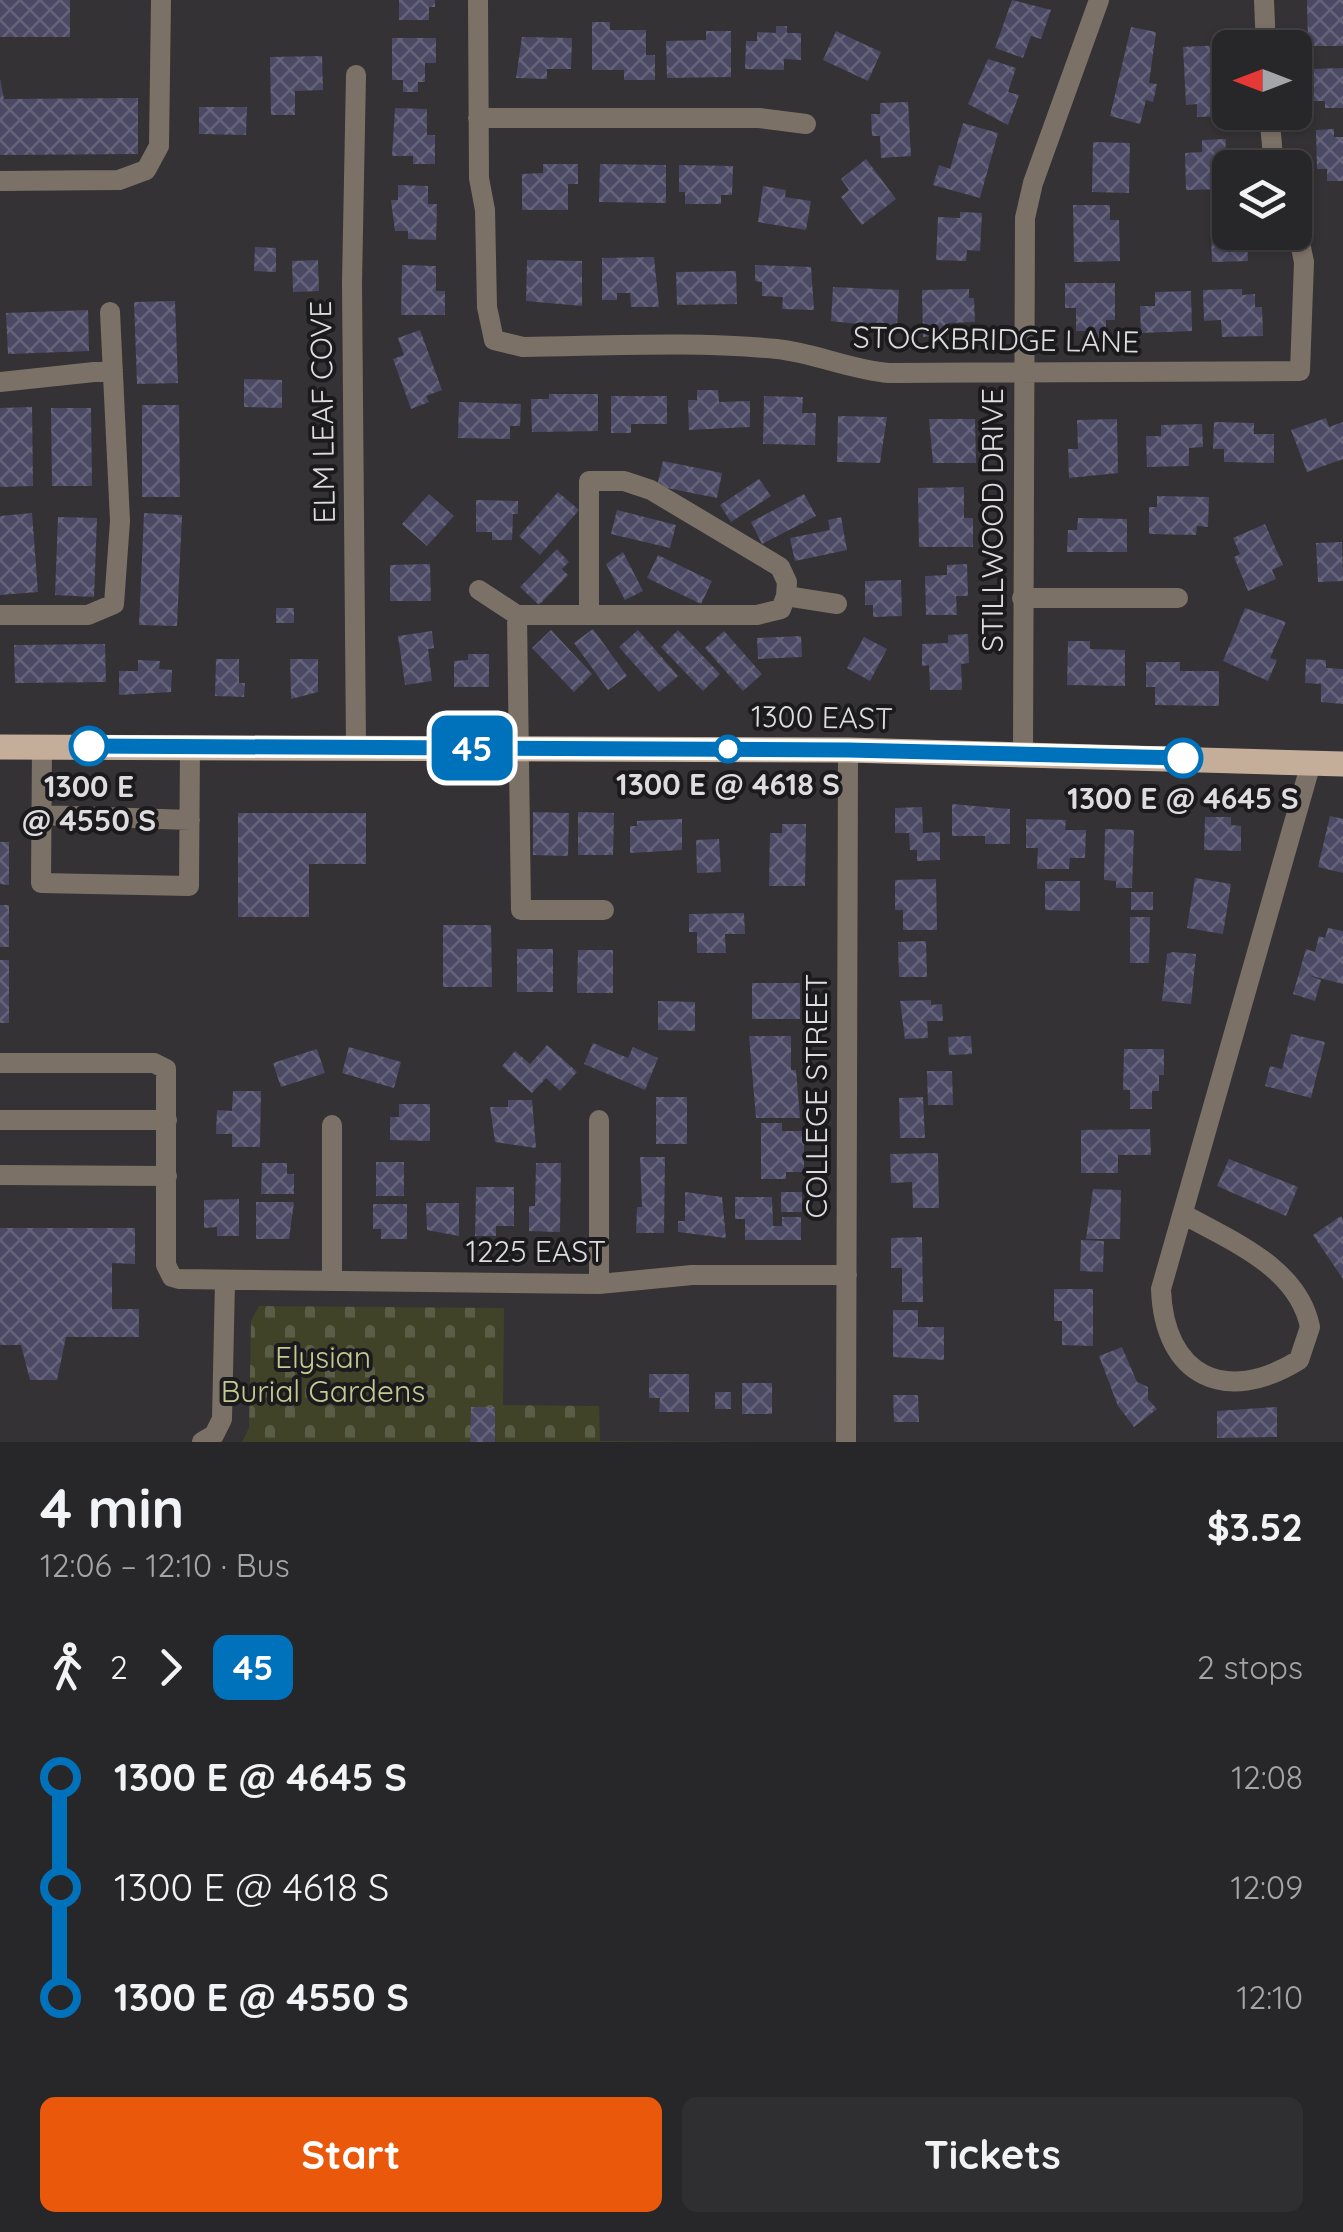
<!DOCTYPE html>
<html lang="en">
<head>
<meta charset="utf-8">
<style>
	:root { --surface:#272628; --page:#2f2e30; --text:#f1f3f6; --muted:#a4a5a8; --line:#434345; --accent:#ea580c }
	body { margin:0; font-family:Quicksand,sans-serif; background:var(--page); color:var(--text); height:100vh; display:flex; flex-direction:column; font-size:38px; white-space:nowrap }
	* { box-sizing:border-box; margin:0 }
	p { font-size:32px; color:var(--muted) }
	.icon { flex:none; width:55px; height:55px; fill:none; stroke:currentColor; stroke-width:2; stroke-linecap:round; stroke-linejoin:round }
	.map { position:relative; height:1442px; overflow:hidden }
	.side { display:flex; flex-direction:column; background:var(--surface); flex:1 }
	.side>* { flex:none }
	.badge { padding:0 20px; border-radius:15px; font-size:35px; line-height:65px }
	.needle { width:65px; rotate:270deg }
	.tools { position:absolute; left:1212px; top:30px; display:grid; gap:20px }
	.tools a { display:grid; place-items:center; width:100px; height:100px; border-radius:15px; background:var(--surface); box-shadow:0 2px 8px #0004,0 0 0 2px var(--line); font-size:50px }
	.map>.badge { position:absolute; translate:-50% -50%; box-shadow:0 0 0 5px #fff }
	.legs { display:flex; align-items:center; gap:15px; height:110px; padding:0 40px; font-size:32px }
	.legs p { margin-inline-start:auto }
	.summary { display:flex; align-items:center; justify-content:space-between; height:170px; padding:0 40px }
	h1 { font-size:55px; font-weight:700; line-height:75px }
	.button { display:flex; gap:20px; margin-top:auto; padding:20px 40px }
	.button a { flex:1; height:115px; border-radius:15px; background:var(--accent); color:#fff; font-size:40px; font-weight:700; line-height:115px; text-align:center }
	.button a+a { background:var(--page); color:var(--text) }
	ul { padding:0 40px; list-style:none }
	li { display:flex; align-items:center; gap:35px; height:110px; font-size:38px }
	li i { display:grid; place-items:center; width:15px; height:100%; margin:0 12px; background:currentColor }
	li i::after { content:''; width:25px; height:25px; margin:-12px; border:8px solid; border-radius:50%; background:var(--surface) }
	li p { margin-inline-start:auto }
	li:first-child i { background:linear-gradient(#0000 50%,currentColor 0) }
	li:last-child i { background:linear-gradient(currentColor 50%,#0000 0) }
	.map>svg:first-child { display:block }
	.cemetery { fill:url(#cemetery-stones) }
	.building { fill:url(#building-cross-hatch) }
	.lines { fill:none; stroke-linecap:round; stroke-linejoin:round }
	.minor { stroke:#7c7167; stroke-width:20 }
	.major { stroke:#c4ae9a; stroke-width:25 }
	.line-1-casing { stroke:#fff; stroke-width:22 }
	.line-1 { stroke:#0072bc; stroke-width:15 }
	.stop-1-dot { fill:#fff; stroke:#0072bc; stroke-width:5 }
	.labels { text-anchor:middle; stroke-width:8; stroke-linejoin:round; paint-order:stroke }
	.street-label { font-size:30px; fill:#dedcdf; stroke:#1b1a1c }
	.stop-label { font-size:30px; font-weight:bold; fill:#dedcdf; stroke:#1b1a1c }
	.park-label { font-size:30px; fill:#c4ca92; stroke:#1b1a1c }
</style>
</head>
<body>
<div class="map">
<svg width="1343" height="1442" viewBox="0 0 1343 1442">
	<defs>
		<pattern id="cemetery-stones" width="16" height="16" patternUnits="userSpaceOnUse" patternTransform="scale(2.5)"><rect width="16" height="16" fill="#404328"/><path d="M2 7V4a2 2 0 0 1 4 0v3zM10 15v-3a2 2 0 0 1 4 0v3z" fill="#5b5e47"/></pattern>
		<pattern id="building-cross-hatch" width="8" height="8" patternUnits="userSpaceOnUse" patternTransform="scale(2.5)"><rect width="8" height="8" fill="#4b4964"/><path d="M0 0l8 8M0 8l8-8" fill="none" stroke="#64637a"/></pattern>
	</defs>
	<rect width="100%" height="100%" fill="#343235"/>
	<path class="cemetery" d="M259,1306L504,1308L503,1405L599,1406L600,1441L755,1442H242L249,1428L251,1321Z"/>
	<path class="building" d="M0,0H70V37H0Z
		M399,0H435V7H429V20H399Z
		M1012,0L1051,10L1041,39L1031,36L1023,58L995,48Z
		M1307,0H1343V46H1308Z
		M592,22H610V30H646V55H655V80H624V70H592Z
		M776,26H787V33H801V60L784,59V70L745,69L746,41H757V32L776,33Z
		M1131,27L1156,32L1149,83L1157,84L1153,102L1146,100L1140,124L1110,116Z
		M706,31H731V77L667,78L666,41L706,40Z
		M836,31L881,52L868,81L823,60Z
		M522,37L572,38L571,69H547V79L516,78Z
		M392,38H436V63H425V82H418V92H403V80H392Z
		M1222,45L1224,116L1197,117V104L1186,105L1183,47Z
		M322,56L323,90L295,91V115H271L270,57Z
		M988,59L1016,68L1008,92L1019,95L1008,125L968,104Z
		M1343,68V108H1325V101H1312L1311,69Z
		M0,79L4,99L138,98V154L0,155Z
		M908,102L911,156L881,158L880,136H872L871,114H880V103Z
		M199,107H247L246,135L199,134Z
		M395,108L427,109V135H435V164H413V156H392Z
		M963,123L998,133L980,198L933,185L939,165L950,169Z
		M1334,129V137H1343V181H1327V169H1317L1316,130Z
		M1226,139L1223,189L1186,190L1185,153L1202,152V140Z
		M1093,142L1130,143L1129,193L1092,192Z
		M866,159L896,199L862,225L841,197L849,190L841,179Z
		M543,164H578V184H568V210H522V174L543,173Z
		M600,164L666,165V203L599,202Z
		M679,165L733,166L732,195H721V204H685V192H679Z
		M398,185L428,186V204H437L436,240L408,239V231H395L391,200H398Z
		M763,186L786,190L785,197L811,201L806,230L758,222Z
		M1073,205H1110V220H1119L1120,261L1074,262Z
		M1230,206V232H1247L1248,261L1212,262L1210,207Z
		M960,212L982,213L980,251L967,250L966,261L936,260L938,217L960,218Z
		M255,247L276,248V272L254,271Z
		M654,257L659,307H631L630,293H617V300H602V258Z
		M318,260L319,291L293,292L292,261Z
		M527,260L582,261V306L526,301Z
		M402,265L436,266V291H445V315H401Z
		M755,265L811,267L814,310L782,309L783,297L762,296V282L755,281Z
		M736,271L737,304L677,305L676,272Z
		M1065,283H1115V320H1106V339H1089V331H1076V308H1065Z
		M833,287L899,290L897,328L831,321Z
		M969,289V298H974L975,322L948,323V336L923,337L922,290Z
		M1242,289V295L1255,294V307H1262L1263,336L1222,337L1221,320L1204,321L1203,290Z
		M1191,291L1192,331L1141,333L1140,306H1155V292Z
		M175,301L178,383L137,384L134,302Z
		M88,310L89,351L8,354L6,313Z
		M420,330L442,390L426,396L429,402L411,409L393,359L404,355L398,338Z
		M244,379L282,380V408L244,407Z
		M697,390H718L719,402L750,401V427L689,430L688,400H697Z
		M549,394H598V431L532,432L531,399H549Z
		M611,396H667V424H631V433H611Z
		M764,396L803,397L802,413H816L815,445L763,444Z
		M459,402L521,404L520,426H510V439L458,438Z
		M142,405H179L180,497H142Z
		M32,407L33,486L0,487V408Z
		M51,408H91L92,486H52Z
		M838,416L887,417L880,463L837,462Z
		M1326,418L1329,427L1343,422V459L1307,472L1291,430Z
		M929,419H975L976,463H933Z
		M1117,419L1118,473L1069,478L1068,449H1078L1077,420Z
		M1214,422L1254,423V434H1274V463L1224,462V449H1213Z
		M1202,424L1203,447L1189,448V466L1147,467L1146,436H1161V425Z
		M663,461L722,473L717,498L657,486Z
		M759,479L771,496L731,522L720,505Z
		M964,487V518H973V547H919L918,488Z
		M558,492L579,510L540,555L519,536Z
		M429,494L454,516L427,546L402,524Z
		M804,494L816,516L762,544L751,522Z
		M1157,496L1209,497L1208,527L1197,526L1196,535L1149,534V507H1157Z
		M476,500L518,501V514H513L512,540H492V532H476Z
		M617,510L676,525L670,548L611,534Z
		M32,513L38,592L0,595V516Z
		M144,513L182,515L177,626L139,625Z
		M58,517L97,518L94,597L55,595Z
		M841,517L847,550L795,561L790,538L830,530L828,520Z
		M1078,518L1127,519V552H1067L1068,530H1077Z
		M1265,524L1283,565L1272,570L1276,579L1248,591L1234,557L1240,554L1233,538Z
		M1342,542L1343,581L1318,582L1316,543Z
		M557,549L569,562L562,569L568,575L539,605L520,587Z
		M623,552L643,591L625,600L606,564Z
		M658,555L712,581L701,604L647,578Z
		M430,564L431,601H390V565Z
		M967,564L968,596H956L957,615H926L925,576L947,575V565Z
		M901,580L902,616L873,617V605H865V581Z
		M276,608H294V623H276Z
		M1245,608L1286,622L1270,658L1277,660L1268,681L1223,661Z
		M593,629L627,676L608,690L574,643Z
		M551,630L592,674L574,692L532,648Z
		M638,630L678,676L659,692L619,647Z
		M678,630L720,674L703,691L661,647Z
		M432,631L434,648L428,649L432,681L405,685L398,636Z
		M724,631L762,674L743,691L705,648Z
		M968,634L969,663L961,664L962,690H930L929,665L922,666V644L948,643V635Z
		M801,636L802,657L758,659L757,638Z
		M864,637L887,649L870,681L847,668Z
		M1068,641H1090V649L1125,650V686L1067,685Z
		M105,644L106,682L15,683L14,645Z
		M468,654H489V687H454V661L468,660Z
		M216,659H239V683H245L244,697L215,696Z
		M290,659H318V692L291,699Z
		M1306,659L1326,660V668L1343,669V704L1321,702V684L1305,683Z
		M138,660L160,661L159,669L172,670L171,692L119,695V671H138Z
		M1146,662H1180V671H1219V706L1155,705V687H1146Z
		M952,804L1010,809V844H985V836H952Z
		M922,807L923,833L940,832V860L917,861V850H910L909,833H895V808Z
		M533,812L569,813L568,856L533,855Z
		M578,812L614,813L613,855H578Z
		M238,813H366V864H309V917H238Z
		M1330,816L1343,819V873L1318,867Z
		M1205,817H1231V825L1241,826V851L1204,850Z
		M682,819V850L630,853V826H637V821Z
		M1026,819L1066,820L1065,830H1086L1085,858H1070L1069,869H1037L1038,848H1026Z
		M782,824H806L805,886H769L770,833H782Z
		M1105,829L1134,830L1132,888H1116V881L1104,880Z
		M719,839L721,872L697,873L696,840Z
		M0,842H9V885L0,884Z
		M1195,878L1231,884L1223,934L1187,928Z
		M936,879L937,930H903V910H895V880Z
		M1045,881H1080V911L1045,910Z
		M1131,892H1153V910H1131Z
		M0,905H9V947H0Z
		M744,913L745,934H725L726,953H697V932H689V914Z
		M1130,917H1150L1149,963H1130Z
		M443,925H491L492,987H443Z
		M1328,928L1343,931V984L1308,975L1321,980L1315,1001L1293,994L1306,949L1315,952L1319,936L1325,938Z
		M926,941L927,977H899L898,942Z
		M517,949H553V992H517Z
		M578,950H613V993H577Z
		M1173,952L1196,954L1191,1004L1162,1001L1167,954Z
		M0,960H9V1023H0Z
		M752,983H800V1019H752Z
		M931,1000V1005L942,1004L943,1021H927L928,1038L905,1039L900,1001Z
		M658,1001L695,1002V1031L658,1030Z
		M1291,1034L1325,1042L1311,1098L1265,1086L1270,1066L1282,1069Z
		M749,1036H791V1070H796L800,1118H756Z
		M971,1036L972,1054L949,1055L948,1037Z
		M593,1043L628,1058L633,1047L658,1058L645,1090L584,1064Z
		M547,1045L577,1072L560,1091L546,1078L532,1093L502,1066L515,1051L530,1064Z
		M349,1047L401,1062L394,1088L342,1073Z
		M317,1049L325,1073L281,1087L273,1063Z
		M1124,1049H1164V1075H1159V1091H1152V1109H1130V1090H1123Z
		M927,1071H952L953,1105H928Z
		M233,1091H261L260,1147H232V1134H216L217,1110L232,1111Z
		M656,1097H687V1144H656Z
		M923,1097L925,1138H900L899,1098Z
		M508,1100H532L536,1148L495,1142L490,1107H508Z
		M399,1104H430V1141L390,1140V1117H399Z
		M761,1123H782V1131H804V1172H786V1179H761Z
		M1150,1129L1151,1155H1118V1173H1081V1130Z
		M938,1153L939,1208H913L912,1182L891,1183L890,1154Z
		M640,1157H665L664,1233H636L637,1207H642Z
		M1229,1159L1298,1187L1286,1216L1217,1186Z
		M376,1162H404V1196H376Z
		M262,1163H287V1174H294V1194H261Z
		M536,1163H561L560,1232L529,1231V1206H535Z
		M476,1187H514V1226H496V1236H475Z
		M1093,1189L1121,1190L1120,1239H1086Z
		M685,1192L722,1197L726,1238L678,1232V1221H685Z
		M781,1192H802V1212H781Z
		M735,1197H772L773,1226H782V1217H801V1240H745V1219H735Z
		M239,1199V1236H217V1227L204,1228V1200Z
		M256,1202H294L289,1239H256Z
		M426,1203H459V1236L427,1230Z
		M373,1204H407V1239H381V1229H373Z
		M1341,1216L1343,1220V1279L1313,1235Z
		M0,1228H135V1264L112,1263V1309H139V1337H66L57,1380H30L21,1345H0Z
		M922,1237L923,1302H902V1268H891V1238Z
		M1081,1240L1104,1241L1103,1272L1080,1271Z
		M1054,1289H1093V1346L1062,1345V1321H1054Z
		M893,1310H918V1327H944V1360L893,1357Z
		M1122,1347L1137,1382L1148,1387V1399L1157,1409L1134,1427L1118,1406L1099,1356Z
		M649,1374H689V1412H659L660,1398H649Z
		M742,1383H772V1414H742Z
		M715,1392H731V1409H715Z
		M893,1395H918L919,1422H894Z
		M471,1407H495V1442H470Z
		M1277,1407V1437L1217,1438V1411Z"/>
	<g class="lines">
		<path class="minor" d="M478,0L479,178L485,210L487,307L494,340L523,347C607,346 693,341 777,349C815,353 851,370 889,373L1300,371L1304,262L1295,219
			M1264,0L1266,48
			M356,75L352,283L356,747
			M1269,112L1274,168
			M478,118H759L806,124
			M0,181L119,180L146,170L159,146L161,0
			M0,382L113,370
			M479,590L517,615H757L781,609L786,596L837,604
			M1022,598H1178
			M0,615H88L114,604L120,521L110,312
			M517,615L521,910H604
			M589,615V481H624L651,490L780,567L787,582L786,596
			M42,746L41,883L189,886L190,747
			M1023,753L1025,218L1033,183L1099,0
			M42,815L190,820
			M0,1063H154L166,1069V1265L172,1277L179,1279L599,1284L692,1275H847
			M0,1120H167
			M599,1120V1284
			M0,1175L167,1176
			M1183,1214C1231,1241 1298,1267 1310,1327L1299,1360C1225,1406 1164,1376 1161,1289L1311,763
			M332,1281V1125
			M202,1442L214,1435L222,1419L225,1281
			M846,1442L848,750"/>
		<path class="major" d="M0,747L848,750L1343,764"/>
	</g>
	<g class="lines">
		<g class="line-1-casing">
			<path id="line-1" d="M89,746L848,750L1183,758"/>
		</g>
		<use href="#line-1" class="line-1"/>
	</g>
	<g class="stop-1-dot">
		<circle cx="89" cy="746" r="18"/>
		<circle cx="728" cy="749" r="12"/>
		<circle cx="1183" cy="758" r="18"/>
	</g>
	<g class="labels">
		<g class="street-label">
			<text transform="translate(996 340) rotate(1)" y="10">STOCKBRIDGE LANE</text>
			<text transform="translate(323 412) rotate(-91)" y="10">ELM LEAF COVE</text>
			<text transform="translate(993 520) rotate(-90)" y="10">STILLWOOD DRIVE</text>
			<text transform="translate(822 718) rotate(1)" y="10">1300 EAST</text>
			<text transform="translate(817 1096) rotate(-90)" y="10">COLLEGE STREET</text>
			<text x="536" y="1262">1225 EAST</text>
		</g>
		<g class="stop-label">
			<text x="728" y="795">1300 E @ 4618 S</text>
			<text x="89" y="797">1300 E<tspan x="89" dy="34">@ 4550 S</tspan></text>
			<text x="1183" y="809">1300 E @ 4645 S</text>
		</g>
		<g class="park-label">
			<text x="323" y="1368">Elysian<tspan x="323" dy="34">Burial Gardens</tspan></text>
		</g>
	</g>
</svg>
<div class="tools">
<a><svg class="needle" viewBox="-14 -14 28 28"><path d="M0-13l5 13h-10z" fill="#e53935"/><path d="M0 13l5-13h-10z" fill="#a4a5a8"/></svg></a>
<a><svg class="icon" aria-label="layers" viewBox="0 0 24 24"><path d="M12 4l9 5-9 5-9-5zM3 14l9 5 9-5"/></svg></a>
</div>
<b class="badge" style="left:472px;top:748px;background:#0072bc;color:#fff">45</b>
</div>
<section class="side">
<div class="summary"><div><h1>4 min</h1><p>12:06 – 12:10 · Bus</p></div><b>$3.52</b></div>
<div class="legs"><svg class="icon" aria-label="walk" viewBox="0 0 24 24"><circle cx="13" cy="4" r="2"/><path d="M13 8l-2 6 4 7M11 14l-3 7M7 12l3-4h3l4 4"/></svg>2<svg class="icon" aria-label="forward" viewBox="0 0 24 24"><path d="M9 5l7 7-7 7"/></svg><b class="badge" style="background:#0072bc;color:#fff">45</b><p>2 stops</p></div>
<ul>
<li><i style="color:#0072bc"></i><b>1300 E @ 4645 S</b><p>12:08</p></li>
<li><i style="color:#0072bc"></i><span>1300 E @ 4618 S</span><p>12:09</p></li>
<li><i style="color:#0072bc"></i><b>1300 E @ 4550 S</b><p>12:10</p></li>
</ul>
<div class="button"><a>Start</a><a>Tickets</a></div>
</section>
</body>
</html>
